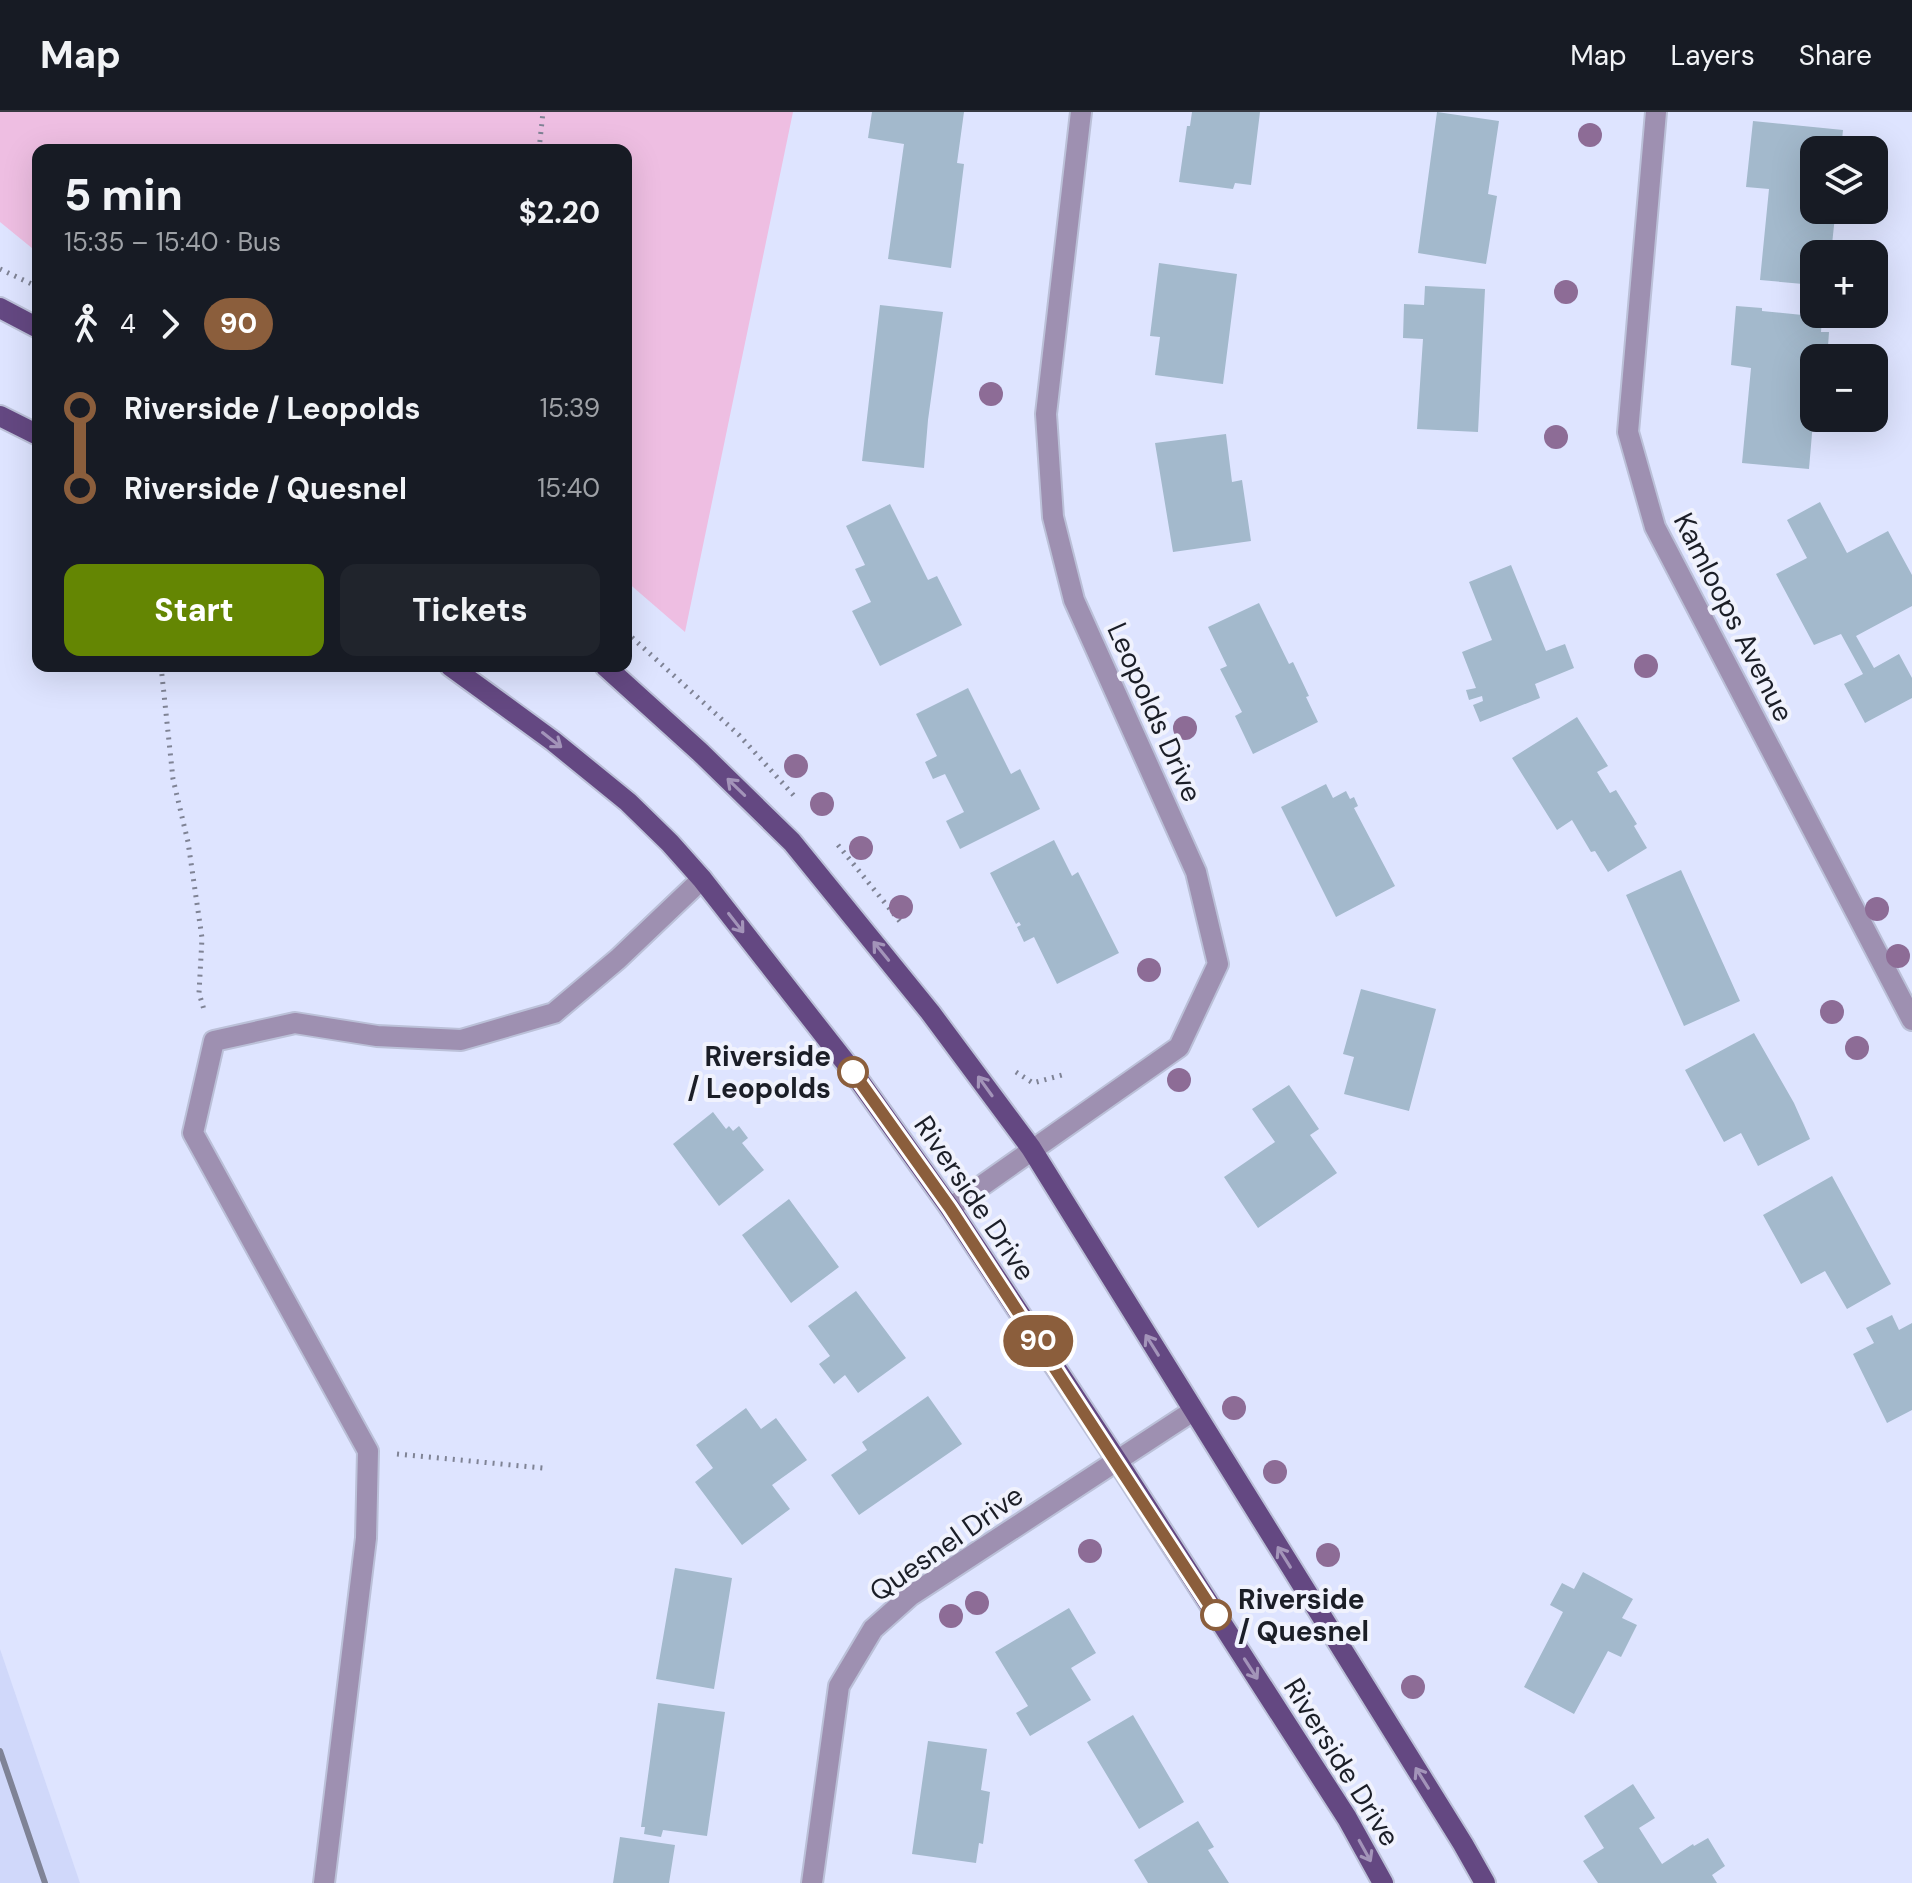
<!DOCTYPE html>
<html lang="en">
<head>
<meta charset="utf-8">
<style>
	:root { --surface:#171b24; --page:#20242c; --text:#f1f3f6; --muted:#9ea1a6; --line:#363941; --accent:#648603 }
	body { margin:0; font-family:"DM Sans",sans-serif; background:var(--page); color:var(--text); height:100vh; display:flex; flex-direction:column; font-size:30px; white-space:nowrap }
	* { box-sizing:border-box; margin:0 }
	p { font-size:26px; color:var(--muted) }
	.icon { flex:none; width:44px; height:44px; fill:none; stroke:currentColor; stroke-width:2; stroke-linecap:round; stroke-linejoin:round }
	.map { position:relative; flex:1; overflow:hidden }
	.sheet { position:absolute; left:32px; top:32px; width:600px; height:528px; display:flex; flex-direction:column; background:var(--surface); border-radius:16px; box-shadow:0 8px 32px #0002 }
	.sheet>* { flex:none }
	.badge { padding:0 16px; border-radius:26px; font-size:28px; line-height:52px }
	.buttons { position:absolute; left:1800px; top:24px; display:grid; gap:16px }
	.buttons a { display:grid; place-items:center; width:88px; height:88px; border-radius:16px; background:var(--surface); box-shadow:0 8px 32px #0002; font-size:40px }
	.map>.badge { position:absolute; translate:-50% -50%; box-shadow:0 0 0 4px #fff }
	.legs { display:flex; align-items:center; gap:12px; height:88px; padding:0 32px; font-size:26px }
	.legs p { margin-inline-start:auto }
	.overview { display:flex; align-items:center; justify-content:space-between; height:136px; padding:0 32px }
	h1 { font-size:44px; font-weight:800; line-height:60px }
	.primary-button { display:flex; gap:16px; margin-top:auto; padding:16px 32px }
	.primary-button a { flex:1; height:92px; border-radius:16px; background:var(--accent); color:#fff; font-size:32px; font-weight:800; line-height:92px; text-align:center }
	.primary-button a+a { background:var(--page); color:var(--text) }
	ul { padding:0 32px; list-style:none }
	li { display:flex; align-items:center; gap:28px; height:80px; font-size:30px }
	li i { display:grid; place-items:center; width:12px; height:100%; margin:0 10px; background:currentColor }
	li i::after { content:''; width:20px; height:20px; margin:-10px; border:6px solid; border-radius:50%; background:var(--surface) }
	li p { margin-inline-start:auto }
	li:first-child i { background:linear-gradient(#0000 50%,currentColor 0) }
	li:last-child i { background:linear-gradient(currentColor 50%,#0000 0) }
	header { display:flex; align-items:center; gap:48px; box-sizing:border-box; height:112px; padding:0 40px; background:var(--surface); border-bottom:2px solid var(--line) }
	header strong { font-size:38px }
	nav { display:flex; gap:44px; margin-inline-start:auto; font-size:28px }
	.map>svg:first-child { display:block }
	.built { fill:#d0d8fa }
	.green { fill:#eebee2 }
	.building { fill:#a3b9cc }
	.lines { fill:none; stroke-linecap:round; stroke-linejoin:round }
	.lane-casing { stroke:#bbc0d8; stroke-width:24 }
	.street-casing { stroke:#bbc0d8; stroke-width:24 }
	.primary-casing { stroke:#bbc0d8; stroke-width:24 }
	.path { stroke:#7f8395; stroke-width:5; stroke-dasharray:2 6; stroke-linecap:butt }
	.lane { stroke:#9e90b1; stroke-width:20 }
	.street { stroke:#9e90b1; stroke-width:20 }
	.primary { stroke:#644882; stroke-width:20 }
	.rail { stroke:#7f8396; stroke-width:6 }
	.tree { fill:#8d6c96 }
	.oneway { stroke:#a394b9 }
	.line-1-casing { stroke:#fff; stroke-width:18 }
	.line-1 { stroke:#8b5e3c; stroke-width:12 }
	.stop-1-dot { fill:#fff; stroke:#8b5e3c; stroke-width:4 }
	.labels { text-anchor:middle; stroke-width:8; stroke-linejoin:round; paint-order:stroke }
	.street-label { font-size:28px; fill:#1b1e27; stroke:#f0f2fd }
	.stop-label { font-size:28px; font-weight:bold; fill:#1b1e27; stroke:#f0f2fd; text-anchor:end }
</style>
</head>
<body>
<header>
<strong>Map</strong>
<nav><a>Map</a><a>Layers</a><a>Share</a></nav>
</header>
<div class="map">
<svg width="1912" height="1771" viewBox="0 0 1912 1771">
	<rect width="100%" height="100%" fill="#dee4ff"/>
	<path class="built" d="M0,1537L80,1771H0Z"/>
	<path class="green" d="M0,0H793L685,520L626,469V38H38V141L0,110Z"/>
	<path class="building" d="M872,0H964L957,51L964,52L951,156L888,147L904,32L868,26Z
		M1192,0H1260L1251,73L1235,71L1233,77L1179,70L1187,14H1190Z
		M1437,0L1499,9L1488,82L1497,84L1486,152L1418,141Z
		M1753,9L1843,18L1841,38H1814V98H1839L1838,104H1835L1831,142H1814V173L1760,168L1769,77L1746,75Z
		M1159,151L1237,162L1223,272L1155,263L1160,225L1150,224Z
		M1425,174L1485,177L1478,320L1417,317L1423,227L1403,226L1404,192L1424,193Z
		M880,193L943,200L928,308L924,356L862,349Z
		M1736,194L1762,196V199L1822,205L1821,220H1829L1828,234L1820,233L1819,246H1814V298L1809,357L1742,351L1751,256L1731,253Z
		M1226,322L1232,370L1242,368L1251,429L1173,440L1155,331Z
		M1820,390L1847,441L1888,419L1912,463V494L1856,524L1874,556L1899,542L1912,566V586L1865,611L1844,572L1863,562L1841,522L1814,533L1776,462L1807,446L1787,408Z
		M890,392L928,468L937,464L962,513L880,554L852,499L871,490L855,457L865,453L846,414Z
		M1511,453L1546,539L1565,532L1574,556L1535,572L1540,586L1480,610L1473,593L1483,589L1482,584L1469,588L1466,578L1476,576L1462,540L1492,528L1469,470Z
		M1259,491L1289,552L1293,550L1309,584L1306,585L1318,610L1253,642L1235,604L1242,600L1220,557L1227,554L1208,515Z
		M968,576L1011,662L1020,657L1040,697L960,737L946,709L964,700L945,662L933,667L925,650L937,644L916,602Z
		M1577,605L1608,654L1597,660L1610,681L1616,678L1637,712L1634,714L1647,736L1608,760L1595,739L1591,740L1572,708L1557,718L1512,646Z
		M1326,672L1333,686L1346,679L1350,687L1354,685L1358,694L1354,696L1395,774L1336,805L1281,695Z
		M1054,728L1072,764L1078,760L1119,841L1057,872L1034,825L1024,830L1017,815L1021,813L1019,810L1016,812L990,761Z
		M1681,758L1740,889L1684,914L1626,783Z
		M1361,877L1436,897L1409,999L1344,982L1354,945L1343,942Z
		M1754,921L1794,991L1810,1027L1758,1054L1741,1021L1724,1030L1685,958Z
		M1289,973L1319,1017L1310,1023L1337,1061L1258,1116L1224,1065L1275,1030L1252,997Z
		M713,1000L726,1017L729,1014L733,1019L739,1014L748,1026L742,1031L764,1058L719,1094L673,1032Z
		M1832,1064L1891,1172L1847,1197L1825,1159L1801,1172L1763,1103Z
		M789,1087L839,1155L791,1191L742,1123Z
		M856,1179L906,1246L858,1281L845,1263L834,1272L819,1252L830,1244L808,1214Z
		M1892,1203L1899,1218L1912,1211V1298L1887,1311L1853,1242L1874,1231L1866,1216Z
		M928,1284L962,1332L859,1403L831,1363L867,1338L862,1330Z
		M746,1296L761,1317L776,1306L807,1348L772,1373L790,1397L742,1433L695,1370L713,1356L696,1333Z
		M675,1456L732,1466L714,1577L656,1567Z
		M1583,1460L1633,1487L1622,1506L1637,1513L1621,1545L1608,1539L1574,1602L1524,1575L1563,1500L1550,1493L1562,1471L1574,1477Z
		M1069,1496L1096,1541L1071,1556L1091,1588L1030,1624L1016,1601L1028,1594L995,1540Z
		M658,1591L725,1600L707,1724L663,1718L661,1725L644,1722L645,1715H641Z
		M1133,1603L1184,1690L1139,1717L1087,1630Z
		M928,1629L987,1637L981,1678L990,1680L983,1732L979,1731L976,1751L912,1742Z
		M1633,1672L1655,1706L1639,1716L1662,1752L1693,1732L1694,1734L1708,1726L1725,1754L1712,1763L1717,1771H1598L1583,1749L1604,1736L1584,1704Z
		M1198,1709L1214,1735L1208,1738L1229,1771H1148L1134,1748Z
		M620,1725L675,1733L669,1771H613Z"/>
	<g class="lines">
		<g class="lane-casing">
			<path id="lane" d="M324,1771L366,1426L368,1339L193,1021L214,929L295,911L377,924L461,928L554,901L618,847L702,767"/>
		</g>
		<g class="street-casing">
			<path id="street" d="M1656,0L1628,320L1655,415L1912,908
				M950,1096L1179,935L1218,852L1196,760L1074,488L1053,405L1046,302L1081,0
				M812,1771L839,1574L873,1517L910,1484L1193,1299"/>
		</g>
		<g class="primary-casing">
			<path id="primary" d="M0,196L38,216
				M0,304L38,323
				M450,554L553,629L628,690L670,731L702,767L853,960L950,1096L1118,1350L1347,1706L1383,1771
				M605,554L700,640L792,730L930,900L1031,1036L1463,1732L1485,1771"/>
		</g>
		<path class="path" d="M539,38L543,0
			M0,157L38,175
			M626,520L739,623L797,687
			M161,554L173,667L188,730L202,826L199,881L205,901
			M838,733L902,812
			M1016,960L1033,971L1062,963
			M397,1342L543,1356"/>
		<use href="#lane" class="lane"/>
		<use href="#street" class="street"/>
		<use href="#primary" class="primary"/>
		<path class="rail" d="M0,1639L45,1771"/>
	</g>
	<g class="tree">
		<circle cx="1590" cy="23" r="12"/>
		<circle cx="1566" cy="180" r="12"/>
		<circle cx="991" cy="282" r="12"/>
		<circle cx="1556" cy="325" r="12"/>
		<circle cx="1646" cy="554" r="12"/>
		<circle cx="1185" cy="616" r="12"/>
		<circle cx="796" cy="654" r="12"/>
		<circle cx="822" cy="692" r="12"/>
		<circle cx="861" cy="736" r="12"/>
		<circle cx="901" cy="795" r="12"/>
		<circle cx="1877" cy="797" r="12"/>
		<circle cx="1898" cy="844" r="12"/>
		<circle cx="1149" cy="858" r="12"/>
		<circle cx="1832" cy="900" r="12"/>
		<circle cx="1857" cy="936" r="12"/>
		<circle cx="1179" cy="968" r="12"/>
		<circle cx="1234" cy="1296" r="12"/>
		<circle cx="1275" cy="1360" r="12"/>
		<circle cx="1090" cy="1439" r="12"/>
		<circle cx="1328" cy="1443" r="12"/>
		<circle cx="977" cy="1491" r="12"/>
		<circle cx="951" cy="1504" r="12"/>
		<circle cx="1413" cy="1575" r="12"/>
	</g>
	<defs><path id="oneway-shaft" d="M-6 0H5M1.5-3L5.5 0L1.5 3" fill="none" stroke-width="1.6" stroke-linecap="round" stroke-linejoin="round" transform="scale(2)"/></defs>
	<g class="oneway">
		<use href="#oneway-shaft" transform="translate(552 628) rotate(38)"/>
		<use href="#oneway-shaft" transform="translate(736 675) rotate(-136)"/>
		<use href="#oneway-shaft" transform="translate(736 811) rotate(52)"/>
		<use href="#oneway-shaft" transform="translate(881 839) rotate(-129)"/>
		<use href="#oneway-shaft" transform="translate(985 974) rotate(-126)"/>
		<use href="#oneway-shaft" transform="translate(1152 1233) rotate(-122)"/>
		<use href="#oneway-shaft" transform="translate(1284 1445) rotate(-122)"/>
		<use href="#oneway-shaft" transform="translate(1251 1557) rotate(57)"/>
		<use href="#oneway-shaft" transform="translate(1422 1666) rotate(-122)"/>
		<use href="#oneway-shaft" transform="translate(1365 1739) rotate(61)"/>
	</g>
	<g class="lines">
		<g class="line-1-casing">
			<path id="line-1" d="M853,960L950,1096L1216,1503"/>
		</g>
		<use href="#line-1" class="line-1"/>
	</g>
	<g class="stop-1-dot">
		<circle cx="853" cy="960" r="14"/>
		<circle cx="1216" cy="1503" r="14"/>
	</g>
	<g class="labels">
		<g class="street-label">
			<text transform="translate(1734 505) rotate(63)" y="10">Kamloops Avenue</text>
			<text transform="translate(1155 600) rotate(66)" y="10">Leopolds Drive</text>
			<text transform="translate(975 1086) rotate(56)" y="10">Riverside Drive</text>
			<text transform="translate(946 1431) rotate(-35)" y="10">Quesnel Drive</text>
			<text transform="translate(1342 1650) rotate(58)" y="10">Riverside Drive</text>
		</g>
		<g class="stop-label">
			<text x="831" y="954">Riverside<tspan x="831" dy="32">/ Leopolds</tspan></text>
			<text x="1238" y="1497" text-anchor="start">Riverside<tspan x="1238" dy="32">/ Quesnel</tspan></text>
		</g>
	</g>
</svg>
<div class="buttons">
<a><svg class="icon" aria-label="layers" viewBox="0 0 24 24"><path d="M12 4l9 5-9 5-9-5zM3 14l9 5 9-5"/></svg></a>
<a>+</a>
<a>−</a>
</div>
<b class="badge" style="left:1038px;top:1229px;background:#8b5e3c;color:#fff">90</b>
<section class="sheet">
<div class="overview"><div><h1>5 min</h1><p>15:35 – 15:40 · Bus</p></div><b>$2.20</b></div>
<div class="legs"><svg class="icon" aria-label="walk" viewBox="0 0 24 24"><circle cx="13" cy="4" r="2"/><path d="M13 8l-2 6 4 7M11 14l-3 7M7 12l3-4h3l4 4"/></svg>4<svg class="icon" aria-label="forward" viewBox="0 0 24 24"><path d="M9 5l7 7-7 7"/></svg><b class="badge" style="background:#8b5e3c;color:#fff">90</b></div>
<ul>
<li><i style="color:#8b5e3c"></i><b>Riverside / Leopolds</b><p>15:39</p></li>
<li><i style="color:#8b5e3c"></i><b>Riverside / Quesnel</b><p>15:40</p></li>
</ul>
<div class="primary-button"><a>Start</a><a>Tickets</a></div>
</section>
</div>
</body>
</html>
